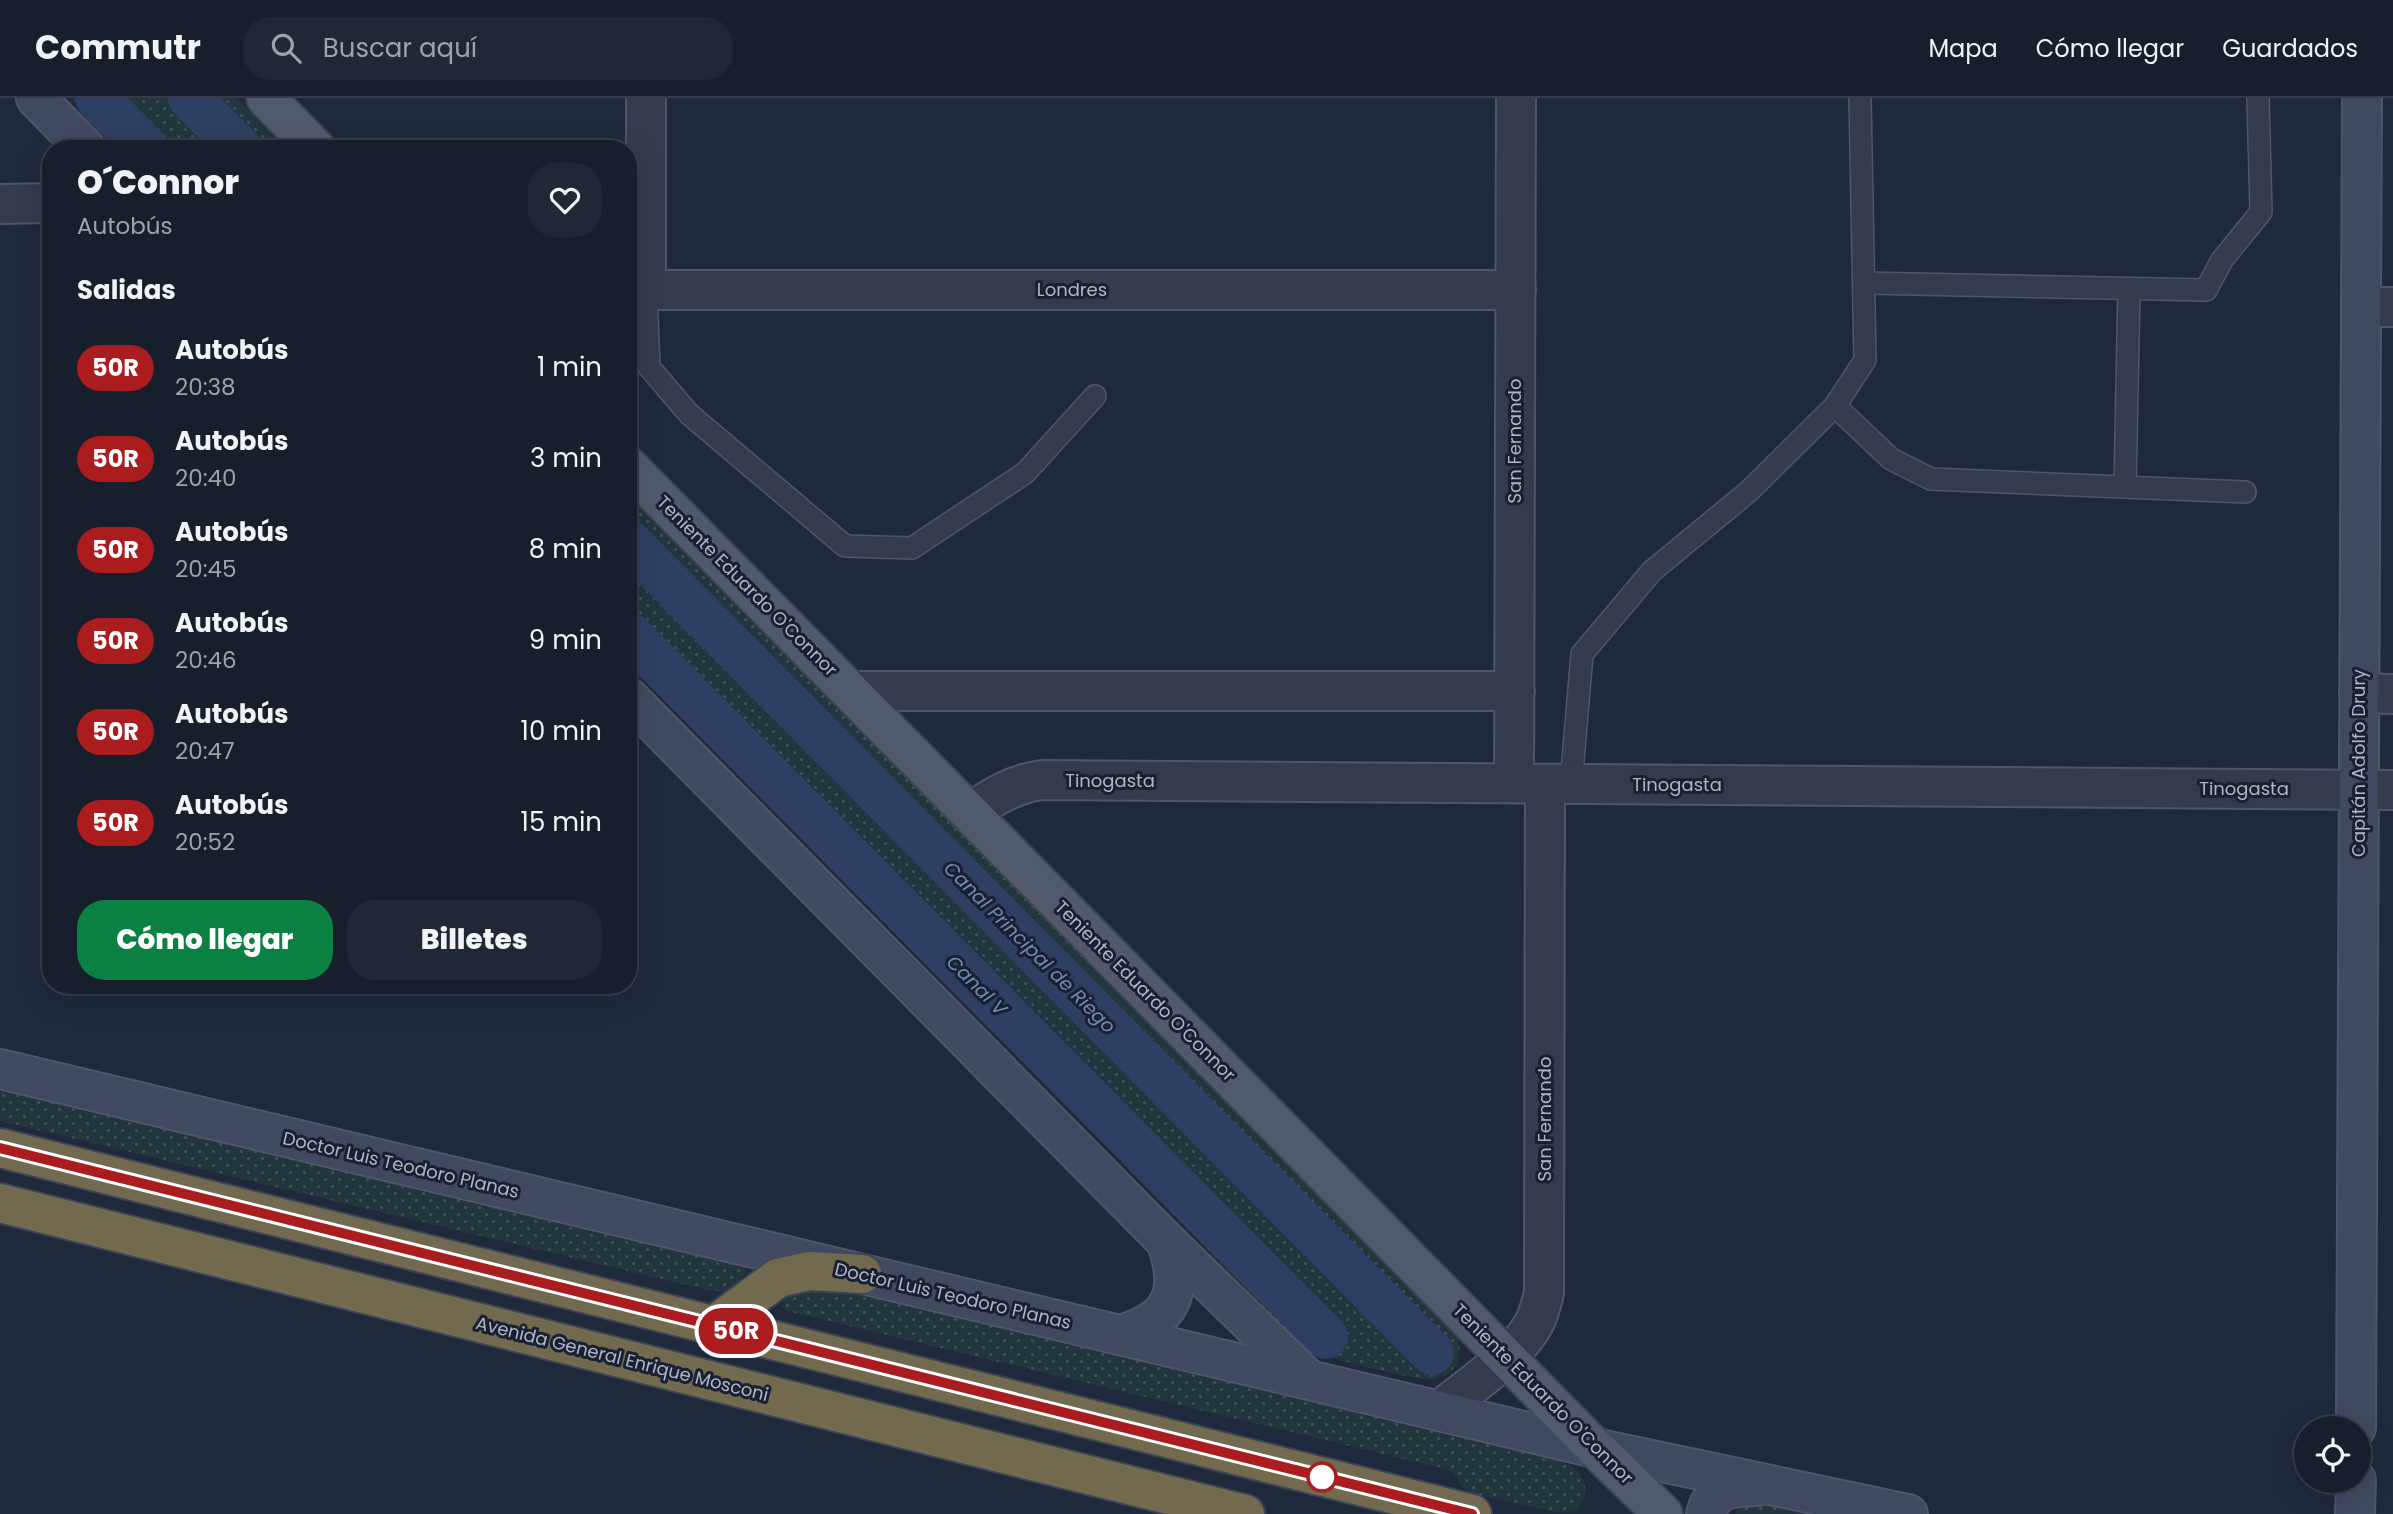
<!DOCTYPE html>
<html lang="es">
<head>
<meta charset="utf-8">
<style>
	:root { --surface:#171f2d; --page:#202735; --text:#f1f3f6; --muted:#9ea2aa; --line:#363d49; --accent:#0b8043 }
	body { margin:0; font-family:Poppins,sans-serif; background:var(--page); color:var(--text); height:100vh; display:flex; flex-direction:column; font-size:26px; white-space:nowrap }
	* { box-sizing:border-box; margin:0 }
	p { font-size:23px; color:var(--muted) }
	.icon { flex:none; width:38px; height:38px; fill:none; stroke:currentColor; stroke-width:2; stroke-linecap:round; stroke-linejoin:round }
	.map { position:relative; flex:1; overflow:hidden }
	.sheet { position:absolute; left:42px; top:42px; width:595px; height:854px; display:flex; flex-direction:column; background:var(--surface); border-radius:28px; box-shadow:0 7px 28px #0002,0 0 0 2px var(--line) }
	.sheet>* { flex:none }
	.badge { padding:0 14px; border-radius:23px; font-size:24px; line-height:46px }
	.controls { position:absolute; left:2294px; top:1318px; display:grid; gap:14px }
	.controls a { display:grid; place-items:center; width:77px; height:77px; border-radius:50%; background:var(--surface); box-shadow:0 7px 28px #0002,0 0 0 2px var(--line); font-size:35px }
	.map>.badge { position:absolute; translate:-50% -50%; box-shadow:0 0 0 4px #fff }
	h2 { padding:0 35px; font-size:26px; line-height:63px }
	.round { display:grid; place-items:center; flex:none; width:74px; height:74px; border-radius:28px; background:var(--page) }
	.summary { display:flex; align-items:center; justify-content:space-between; height:119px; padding:0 35px }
	h1 { font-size:33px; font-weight:800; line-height:52px }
	.action { display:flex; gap:14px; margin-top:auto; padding:14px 35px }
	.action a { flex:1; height:80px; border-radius:28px; background:var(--accent); color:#fff; font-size:28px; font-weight:800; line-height:80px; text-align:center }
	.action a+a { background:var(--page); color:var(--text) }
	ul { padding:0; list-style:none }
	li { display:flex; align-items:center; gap:21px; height:91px; padding:0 35px }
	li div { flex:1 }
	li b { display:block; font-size:26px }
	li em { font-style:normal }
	li .badge { min-width:77px; font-weight:700; text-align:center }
	header { display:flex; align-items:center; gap:42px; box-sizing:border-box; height:98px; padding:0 35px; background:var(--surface); border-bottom:2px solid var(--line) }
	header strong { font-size:33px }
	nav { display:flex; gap:38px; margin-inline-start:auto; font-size:24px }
	.search { width:490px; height:63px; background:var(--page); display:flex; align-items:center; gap:18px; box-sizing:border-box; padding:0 24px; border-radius:28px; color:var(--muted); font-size:26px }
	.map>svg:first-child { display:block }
	.grass { fill:url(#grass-dots) }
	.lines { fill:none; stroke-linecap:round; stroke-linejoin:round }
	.canal { stroke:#2f3f63; stroke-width:44 }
	.lane-casing { stroke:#4e5667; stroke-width:24 }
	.street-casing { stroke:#4e5667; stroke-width:42 }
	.secondary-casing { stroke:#4e5667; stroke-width:42 }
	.primary-casing { stroke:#3d4455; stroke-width:42 }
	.highway-casing { stroke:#3b4354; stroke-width:42 }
	.lane { stroke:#333b4c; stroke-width:21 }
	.street { stroke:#333b4c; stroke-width:38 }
	.secondary { stroke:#414960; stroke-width:38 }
	.primary { stroke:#515a6c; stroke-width:38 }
	.highway { stroke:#73694f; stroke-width:38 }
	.line-casing { stroke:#fff; stroke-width:16 }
	.line { stroke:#ab1c1f; stroke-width:10 }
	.stop-dot { fill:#fff; stroke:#ab1c1f; stroke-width:3.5 }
	.labels { text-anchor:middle; stroke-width:6; stroke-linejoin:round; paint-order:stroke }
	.street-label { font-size:18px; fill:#aeb6c8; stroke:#192031 }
	.water-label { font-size:19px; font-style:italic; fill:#7388b3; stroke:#192031 }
</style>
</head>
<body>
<header>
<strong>Commutr</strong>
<div class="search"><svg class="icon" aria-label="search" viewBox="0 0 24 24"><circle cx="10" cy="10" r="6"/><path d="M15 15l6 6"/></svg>Buscar aquí</div>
<nav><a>Mapa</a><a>Cómo llegar</a><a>Guardados</a></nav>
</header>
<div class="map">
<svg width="2393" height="1416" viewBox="0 0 2393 1416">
	<defs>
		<pattern id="grass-dots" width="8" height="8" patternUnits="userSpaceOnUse" patternTransform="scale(1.75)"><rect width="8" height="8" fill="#21373d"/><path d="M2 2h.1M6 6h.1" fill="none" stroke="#3f5258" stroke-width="1.8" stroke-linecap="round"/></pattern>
	</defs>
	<rect width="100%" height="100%" fill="#1f293c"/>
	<path class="grass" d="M71,0H236L287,51H121Z
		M628,396L1451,1227C1465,1248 1464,1277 1432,1281C1417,1283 1332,1261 1315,1254C1308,1251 1302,1246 1297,1242L628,564Z
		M0,990L740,1167L745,1171V1176L729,1193H712L0,1023Z
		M823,1186L1556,1359C1579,1370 1598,1390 1575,1413L1560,1415L1467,1394L1450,1372L787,1213L783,1209V1197Z
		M1756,1403L1839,1416H1734L1740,1409Z"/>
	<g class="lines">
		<path class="canal" d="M97,0L147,51
			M190,0L240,51
			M628,443L1432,1255
			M628,535L1326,1239"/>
		<g class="lane-casing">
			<path id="lane" d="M1864,185L2206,192L2222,162L2261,114L2258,0
				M646,192L649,269L689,316L845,448L912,450L1025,375L1095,298
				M1835,308L1891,361L1931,381L2245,394
				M2125,389L2129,191
				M1571,686L1582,556L1652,473L1748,394L1835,308L1865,262L1860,0"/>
		</g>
		<g class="street-casing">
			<path id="street" d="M0,106L51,105
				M628,192H1516
				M646,192V0
				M2361,209H2393
				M850,593H1515
				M2359,595L2393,596
				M1514,685L1516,0
				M969,715C993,699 1013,686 1042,682L2393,692
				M1439,1313C1467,1290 1516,1258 1533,1227C1539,1217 1541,1206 1544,1195L1545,686"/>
		</g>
		<g class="secondary-casing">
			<path id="secondary" d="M36,0L86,51
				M628,599L1166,1143L1309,1282
				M0,971L1595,1350L1908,1416
				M1119,1237C1172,1223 1185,1194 1166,1143
				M2356,1330L2362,0
				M1706,1416C1713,1388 1734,1389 1758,1388
				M2355,1416L2356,1382"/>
		</g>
		<g class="primary-casing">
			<path id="primary" d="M266,0L316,51
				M628,368L1595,1350L1663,1416"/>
		</g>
		<g class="highway-casing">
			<path id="highway" d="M0,1050L1472,1416
				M0,1105L1245,1416
				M713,1228L778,1180L809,1173L862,1176"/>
		</g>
		<use href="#lane" class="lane"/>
		<use href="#street" class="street"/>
		<use href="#secondary" class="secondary"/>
		<use href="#primary" class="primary"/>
		<use href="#highway" class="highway"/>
	</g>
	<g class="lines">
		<g class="line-casing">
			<path id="line" d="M0,1050L1472,1416"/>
		</g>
		<use href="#line" class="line"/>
	</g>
	<circle class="stop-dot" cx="1322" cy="1379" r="14"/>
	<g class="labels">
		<g class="street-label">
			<text x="1072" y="198">Londres</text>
			<text transform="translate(1515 343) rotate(-90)" y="6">San Fernando</text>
			<text transform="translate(747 488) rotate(45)" y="6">Teniente Eduardo O'Connor</text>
			<text transform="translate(2359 665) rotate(-90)" y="6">Capitán Adolfo Drury</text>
			<text x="1110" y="689">Tinogasta</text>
			<text x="1677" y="693">Tinogasta</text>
			<text x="2244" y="697">Tinogasta</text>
			<text transform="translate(1145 893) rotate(45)" y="6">Teniente Eduardo O'Connor</text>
			<text transform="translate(1545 1021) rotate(-90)" y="6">San Fernando</text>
			<text transform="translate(401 1067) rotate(13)" y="6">Doctor Luis Teodoro Planas</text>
			<text transform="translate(953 1198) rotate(13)" y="6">Doctor Luis Teodoro Planas</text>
			<text transform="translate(622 1261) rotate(14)" y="6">Avenida General Enrique Mosconi</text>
			<text transform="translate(1543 1296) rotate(45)" y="6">Teniente Eduardo O'Connor</text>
		</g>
		<g class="water-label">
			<text transform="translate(1030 849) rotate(45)" y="7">Canal Principal de Riego</text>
			<text transform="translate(977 887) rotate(45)" y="7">Canal V</text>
		</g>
	</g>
</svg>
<div class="controls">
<a><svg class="icon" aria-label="locate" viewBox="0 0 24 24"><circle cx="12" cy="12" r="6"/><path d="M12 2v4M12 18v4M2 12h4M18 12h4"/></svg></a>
</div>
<b class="badge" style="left:736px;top:1233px;background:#ab1c1f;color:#fff">50R</b>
<section class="sheet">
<div class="summary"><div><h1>O´Connor</h1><p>Autobús</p></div><a class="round"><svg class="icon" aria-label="heart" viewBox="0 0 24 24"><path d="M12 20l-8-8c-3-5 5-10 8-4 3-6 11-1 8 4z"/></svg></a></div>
<h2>Salidas</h2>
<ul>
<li><span class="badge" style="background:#ab1c1f;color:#fff">50R</span><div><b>Autobús</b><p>20:38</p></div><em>1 min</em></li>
<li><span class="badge" style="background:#ab1c1f;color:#fff">50R</span><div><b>Autobús</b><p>20:40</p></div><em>3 min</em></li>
<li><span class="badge" style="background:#ab1c1f;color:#fff">50R</span><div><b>Autobús</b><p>20:45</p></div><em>8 min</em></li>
<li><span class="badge" style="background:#ab1c1f;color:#fff">50R</span><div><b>Autobús</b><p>20:46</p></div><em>9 min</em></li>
<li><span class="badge" style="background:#ab1c1f;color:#fff">50R</span><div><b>Autobús</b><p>20:47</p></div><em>10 min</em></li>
<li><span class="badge" style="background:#ab1c1f;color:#fff">50R</span><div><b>Autobús</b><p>20:52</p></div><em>15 min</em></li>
</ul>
<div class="action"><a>Cómo llegar</a><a>Billetes</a></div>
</section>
</div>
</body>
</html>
